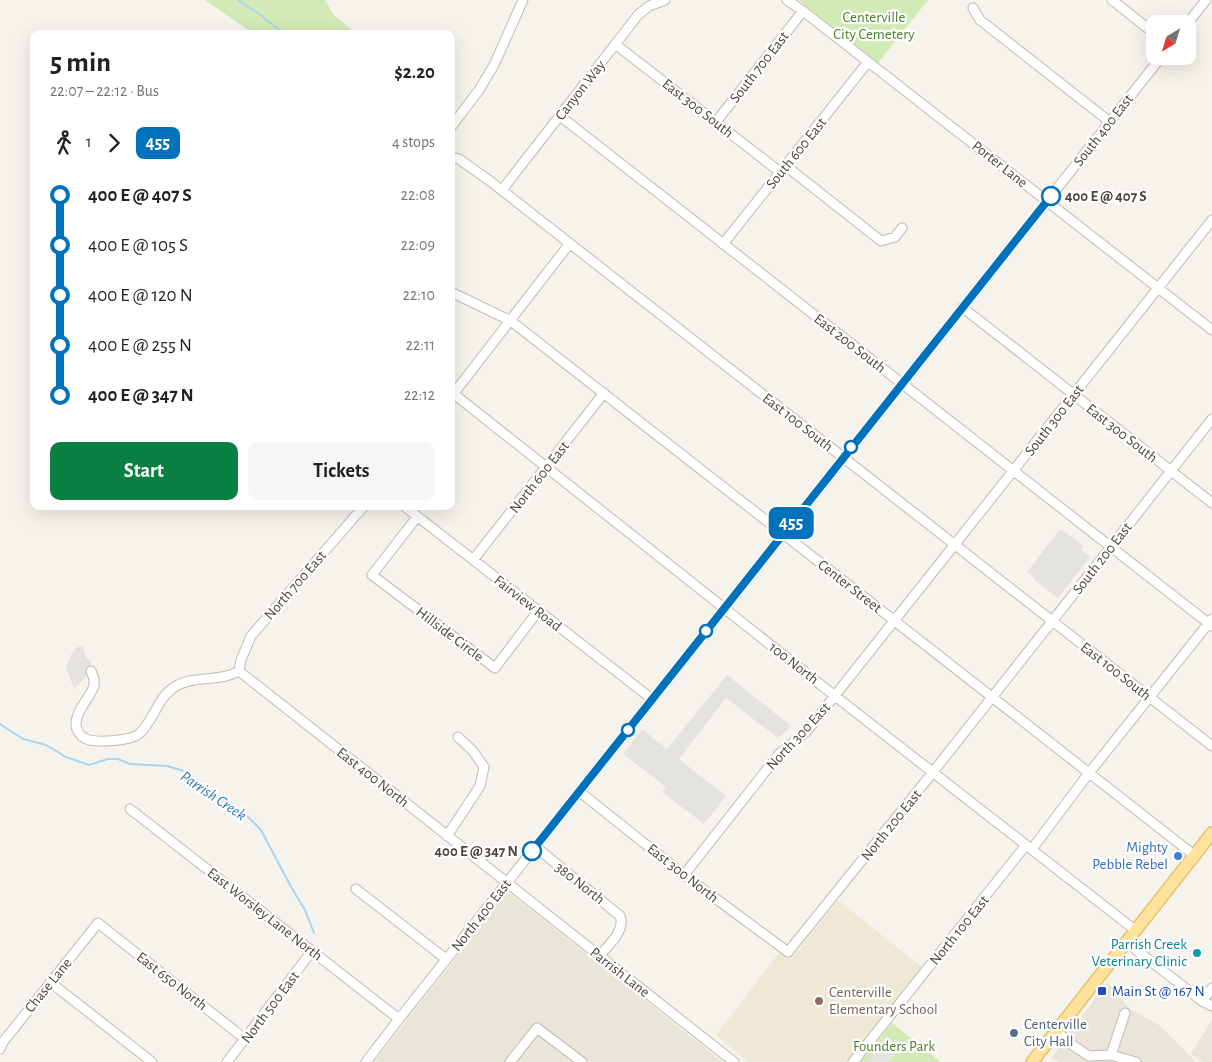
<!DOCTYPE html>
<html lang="en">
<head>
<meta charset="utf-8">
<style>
	:root { --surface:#fff; --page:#f6f6f6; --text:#202124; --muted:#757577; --accent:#0b8043 }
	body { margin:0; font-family:"Alegreya Sans",sans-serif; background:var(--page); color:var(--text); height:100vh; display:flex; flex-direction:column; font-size:19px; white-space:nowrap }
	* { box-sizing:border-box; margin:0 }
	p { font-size:16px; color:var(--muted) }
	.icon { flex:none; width:28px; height:28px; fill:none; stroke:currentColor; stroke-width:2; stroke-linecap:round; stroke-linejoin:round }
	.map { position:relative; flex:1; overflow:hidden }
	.drawer { position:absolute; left:30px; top:30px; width:425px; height:480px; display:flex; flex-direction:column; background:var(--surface); border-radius:10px; box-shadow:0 5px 20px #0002 }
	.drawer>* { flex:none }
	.badge { padding:0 10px; border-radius:8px; font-size:18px; line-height:32px }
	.needle { width:32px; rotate:218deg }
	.buttons { position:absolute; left:1146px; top:15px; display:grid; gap:10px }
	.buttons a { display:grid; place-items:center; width:50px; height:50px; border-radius:10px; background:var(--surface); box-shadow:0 5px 20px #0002; font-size:25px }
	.map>.badge { position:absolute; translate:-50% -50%; box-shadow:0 0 0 2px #fff }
	.legs { display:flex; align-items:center; gap:8px; height:55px; padding:0 20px; font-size:16px }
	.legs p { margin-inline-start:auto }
	.summary { display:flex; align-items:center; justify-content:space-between; height:85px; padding:0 20px }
	h1 { font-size:28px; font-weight:700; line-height:38px }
	.cta { display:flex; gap:10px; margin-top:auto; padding:10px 20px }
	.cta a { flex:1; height:58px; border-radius:10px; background:var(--accent); color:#fff; font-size:20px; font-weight:700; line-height:58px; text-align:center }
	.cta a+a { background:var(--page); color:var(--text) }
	ul { padding:0 20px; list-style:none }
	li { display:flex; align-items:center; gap:18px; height:50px; font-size:19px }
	li i { display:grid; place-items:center; width:8px; height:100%; margin:0 6px; background:currentColor }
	li i::after { content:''; width:12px; height:12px; margin:-6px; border:4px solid; border-radius:50%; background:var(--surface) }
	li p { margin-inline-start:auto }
	li:first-child i { background:linear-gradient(#0000 50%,currentColor 0) }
	li:last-child i { background:linear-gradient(currentColor 50%,#0000 0) }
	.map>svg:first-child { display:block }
	.residential { fill:#eae5da }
	.education { fill:#efe8d6 }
	.green { fill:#d2eab5 }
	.parking { fill:#e5e3e0 }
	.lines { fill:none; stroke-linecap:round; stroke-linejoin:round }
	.stream { stroke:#a9d4f2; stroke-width:2 }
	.minor-casing { stroke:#c2bbae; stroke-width:11 }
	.major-casing { stroke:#e6c16a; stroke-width:14 }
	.minor { stroke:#fff; stroke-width:9 }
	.major { stroke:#ffe39c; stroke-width:11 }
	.line-1-casing { stroke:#fff; stroke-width:11 }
	.line-1 { stroke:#0072bc; stroke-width:8 }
	.stop-1-dot { fill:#fff; stroke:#0072bc; stroke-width:2.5 }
	.shop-dot { fill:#3f7fe0; stroke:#fff; stroke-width:2 }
	.culture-dot { fill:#0f9aa8; stroke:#fff; stroke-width:2 }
	.transit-dot { fill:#1a4fb4; stroke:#fff; stroke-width:2 }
	.education-dot { fill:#8d6e63; stroke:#fff; stroke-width:2 }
	.service-dot { fill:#5c6f8a; stroke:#fff; stroke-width:2 }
	.labels { text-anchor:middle; stroke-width:4.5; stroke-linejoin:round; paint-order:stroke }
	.park-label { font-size:15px; fill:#4a7f2a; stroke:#fff }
	.street-label { font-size:15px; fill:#4b4439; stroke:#fff }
	.stop-label { font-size:15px; font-weight:bold; fill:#4b4439; stroke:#fff; text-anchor:start }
	.shop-label { font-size:15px; fill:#366cbe; stroke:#fff; text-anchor:end }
	.culture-label { font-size:15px; fill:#0d838f; stroke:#fff; text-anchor:end }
	.transit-label { font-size:15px; fill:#164399; stroke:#fff; text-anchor:start }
	.education-label { font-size:15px; fill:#785e54; stroke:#fff; text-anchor:start }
	.service-label { font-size:15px; fill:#4e5e75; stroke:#fff; text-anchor:start }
	.water-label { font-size:16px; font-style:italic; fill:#2e7ab2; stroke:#fff }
</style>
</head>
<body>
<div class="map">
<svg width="1212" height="1062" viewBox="0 0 1212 1062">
	<rect width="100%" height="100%" fill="#f6f3ec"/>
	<path class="residential" d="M508,893L511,894L723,1062H374L488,916Z
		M1107,982L1130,1009L1159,1025L1196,1062H1059L1051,1058Z
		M1212,1020V1062H1202L1191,1054Z"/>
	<path class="education" d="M838,900L923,968L848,1062H748L716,1035L779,953L795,954Z"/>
	<path class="green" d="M205,0H325L334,15L356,34H254Z
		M799,0H928L878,63L809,9Z
		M892,1023L941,1062H860Z"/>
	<path class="parking" d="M1060,529L1084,546L1081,550L1090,557L1058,598L1034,580L1035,578L1027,572Z
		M80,646H83L86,657L91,661V671L74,689L66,667L71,655L75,649Z
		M727,675L791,726L778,738L726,698L679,759L726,796L704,824L662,792L666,787L623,754L642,729L667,749Z
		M887,1036L901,1046L888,1062H866Z"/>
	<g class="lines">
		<path class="stream" d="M238,0L258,13L284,34
			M0,724L23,739L46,745L66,757L89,765L108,759H118L130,764L167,766L181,770L194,778L247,816L261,830L290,885L305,910L314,933"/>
		<g class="minor-casing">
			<path id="minor" d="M787,0L803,11L1212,330
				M1112,0L1155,34
				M973,8L980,20L1110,122
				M1187,24L1206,0
				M615,44L780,172
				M560,116L1212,626
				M716,122L803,11
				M451,127L479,90L494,65L523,0
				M451,157L459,159L490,181L1212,746
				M786,166L881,241L895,237L902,228
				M502,190L638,15L649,6L665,0
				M723,244L868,62
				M451,292L511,321L1194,855
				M962,307L1212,503
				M454,394L835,696L1135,930
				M451,397L570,243
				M404,506L652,699
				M417,517L372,575L495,668L538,611
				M473,560L604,393
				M91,671L94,679V686C90,698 76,710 76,724C76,730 80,736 86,739C96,743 130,741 139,734C153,722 157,699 173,688C193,674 219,683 239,671
				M239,671L734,1062
				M239,671L241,660L251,636L364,506
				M580,792L684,875L788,952L933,772L1212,419
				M130,809L399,1019
				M447,836L480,786L484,767L473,751L458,737
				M536,847L620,916C626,930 608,946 599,956
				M1032,849L1089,773L1212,619
				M684,875L779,754L806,732L1212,220
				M356,889L446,959
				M1126,942L1202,1001L1212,1006
				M50,982L152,1062
				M1202,1001L1212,988
				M1056,1031L1071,1044L1089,1056L1111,1055L1136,1062
				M0,1049L3,1042L98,923L245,1039
				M1111,1055L1125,1013
				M227,1062L312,951
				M366,1062L399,1019L1162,56
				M510,1062L537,1028L582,1062
				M853,1062L1026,845"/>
		</g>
		<g class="major-casing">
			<path id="major" d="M1032,1062L1212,833"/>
		</g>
		<use href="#minor" class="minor"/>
		<use href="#major" class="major"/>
	</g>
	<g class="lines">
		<g class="line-1-casing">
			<path id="line-1" d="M532,851L1051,196"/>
		</g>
		<use href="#line-1" class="line-1"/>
	</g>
	<g class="stop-1-dot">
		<circle cx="1051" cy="196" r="9"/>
		<circle cx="851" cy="447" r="6"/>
		<circle cx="706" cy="631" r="6"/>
		<circle cx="628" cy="730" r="6"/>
		<circle cx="532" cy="851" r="9"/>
	</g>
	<circle class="shop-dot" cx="1178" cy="856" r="5"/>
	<circle class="culture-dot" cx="1197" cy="953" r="5"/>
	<rect class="transit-dot" x="1097" y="986" width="10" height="10" rx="2.5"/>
	<circle class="education-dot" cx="819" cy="1001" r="5"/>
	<circle class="service-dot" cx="1014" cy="1033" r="5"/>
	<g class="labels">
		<g class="park-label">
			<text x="874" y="22">Centerville<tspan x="874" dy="17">City Cemetery</tspan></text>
			<text x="894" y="1051">Founders Park</text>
		</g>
		<g class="street-label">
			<text transform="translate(759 67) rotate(-52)" y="5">South 700 East</text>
			<text transform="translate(580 90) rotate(-52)" y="5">Canyon Way</text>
			<text transform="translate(698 108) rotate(38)" y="5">East 300 South</text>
			<text transform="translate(1103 130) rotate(-52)" y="5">South 400 East</text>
			<text transform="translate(796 153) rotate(-51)" y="5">South 600 East</text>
			<text transform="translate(1000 164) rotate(38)" y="5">Porter Lane</text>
			<text transform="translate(850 343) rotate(38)" y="5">East 200 South</text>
			<text transform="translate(1054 420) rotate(-52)" y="5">South 300 East</text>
			<text transform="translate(798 422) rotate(38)" y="5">East 100 South</text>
			<text transform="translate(1122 433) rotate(38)" y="5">East 300 South</text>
			<text transform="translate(539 477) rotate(-52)" y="5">North 600 East</text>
			<text transform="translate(1102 558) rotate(-52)" y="5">South 200 East</text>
			<text transform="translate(295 585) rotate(-49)" y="5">North 700 East</text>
			<text transform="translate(850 586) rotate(38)" y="5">Center Street</text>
			<text transform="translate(528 603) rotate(38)" y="5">Fairview Road</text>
			<text transform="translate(450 634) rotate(37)" y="5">Hillside Circle</text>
			<text transform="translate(794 663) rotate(38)" y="5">100 North</text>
			<text transform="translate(1116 671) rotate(38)" y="5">East 100 South</text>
			<text transform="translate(798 736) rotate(-47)" y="5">North 300 East</text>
			<text transform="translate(373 777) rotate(38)" y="5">East 400 North</text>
			<text transform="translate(891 825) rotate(-51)" y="5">North 200 East</text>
			<text transform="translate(683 873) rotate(38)" y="5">East 300 North</text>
			<text transform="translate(580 883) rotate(38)" y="5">380 North</text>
			<text transform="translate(265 914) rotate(38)" y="5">East Worsley Lane North</text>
			<text transform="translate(481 915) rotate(-52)" y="5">North 400 East</text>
			<text transform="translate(959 930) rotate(-51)" y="5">North 100 East</text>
			<text transform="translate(620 972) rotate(38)" y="5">Parrish Lane</text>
			<text transform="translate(172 981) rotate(38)" y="5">East 650 North</text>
			<text transform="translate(48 985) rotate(-51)" y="5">Chase Lane</text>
			<text transform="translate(270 1007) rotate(-53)" y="5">North 500 East</text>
		</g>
		<g class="stop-label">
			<text x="1065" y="201">400 E @ 407 S</text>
			<text x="518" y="856" text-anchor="end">400 E @ 347 N</text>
		</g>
		<g class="shop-label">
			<text x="1168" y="852">Mighty<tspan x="1168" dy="17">Pebble Rebel</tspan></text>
		</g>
		<g class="culture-label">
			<text x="1187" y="949">Parrish Creek<tspan x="1187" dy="17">Veterinary Clinic</tspan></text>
		</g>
		<g class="transit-label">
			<text x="1112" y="996">Main St @ 167 N</text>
		</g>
		<g class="education-label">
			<text x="829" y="997">Centerville<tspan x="829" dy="17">Elementary School</tspan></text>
		</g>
		<g class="service-label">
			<text x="1024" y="1029">Centerville<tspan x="1024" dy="17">City Hall</tspan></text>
		</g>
		<g class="water-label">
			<text transform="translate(214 795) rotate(34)" y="6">Parrish Creek</text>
		</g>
	</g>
</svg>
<div class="buttons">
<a><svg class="needle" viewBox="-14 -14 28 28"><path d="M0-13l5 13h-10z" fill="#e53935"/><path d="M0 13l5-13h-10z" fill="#757577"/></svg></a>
</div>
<b class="badge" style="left:791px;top:523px;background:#0072bc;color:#fff">455</b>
<section class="drawer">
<div class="summary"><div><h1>5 min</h1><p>22:07 – 22:12 · Bus</p></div><b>$2.20</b></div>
<div class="legs"><svg class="icon" aria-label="walk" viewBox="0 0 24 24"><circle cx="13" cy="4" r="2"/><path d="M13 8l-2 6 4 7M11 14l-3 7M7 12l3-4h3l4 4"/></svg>1<svg class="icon" aria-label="forward" viewBox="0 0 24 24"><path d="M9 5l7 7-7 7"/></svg><b class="badge" style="background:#0072bc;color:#fff">455</b><p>4 stops</p></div>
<ul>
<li><i style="color:#0072bc"></i><b>400 E @ 407 S</b><p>22:08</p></li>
<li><i style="color:#0072bc"></i><span>400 E @ 105 S</span><p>22:09</p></li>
<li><i style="color:#0072bc"></i><span>400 E @ 120 N</span><p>22:10</p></li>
<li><i style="color:#0072bc"></i><span>400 E @ 255 N</span><p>22:11</p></li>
<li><i style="color:#0072bc"></i><b>400 E @ 347 N</b><p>22:12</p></li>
</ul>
<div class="cta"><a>Start</a><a>Tickets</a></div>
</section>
</div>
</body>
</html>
